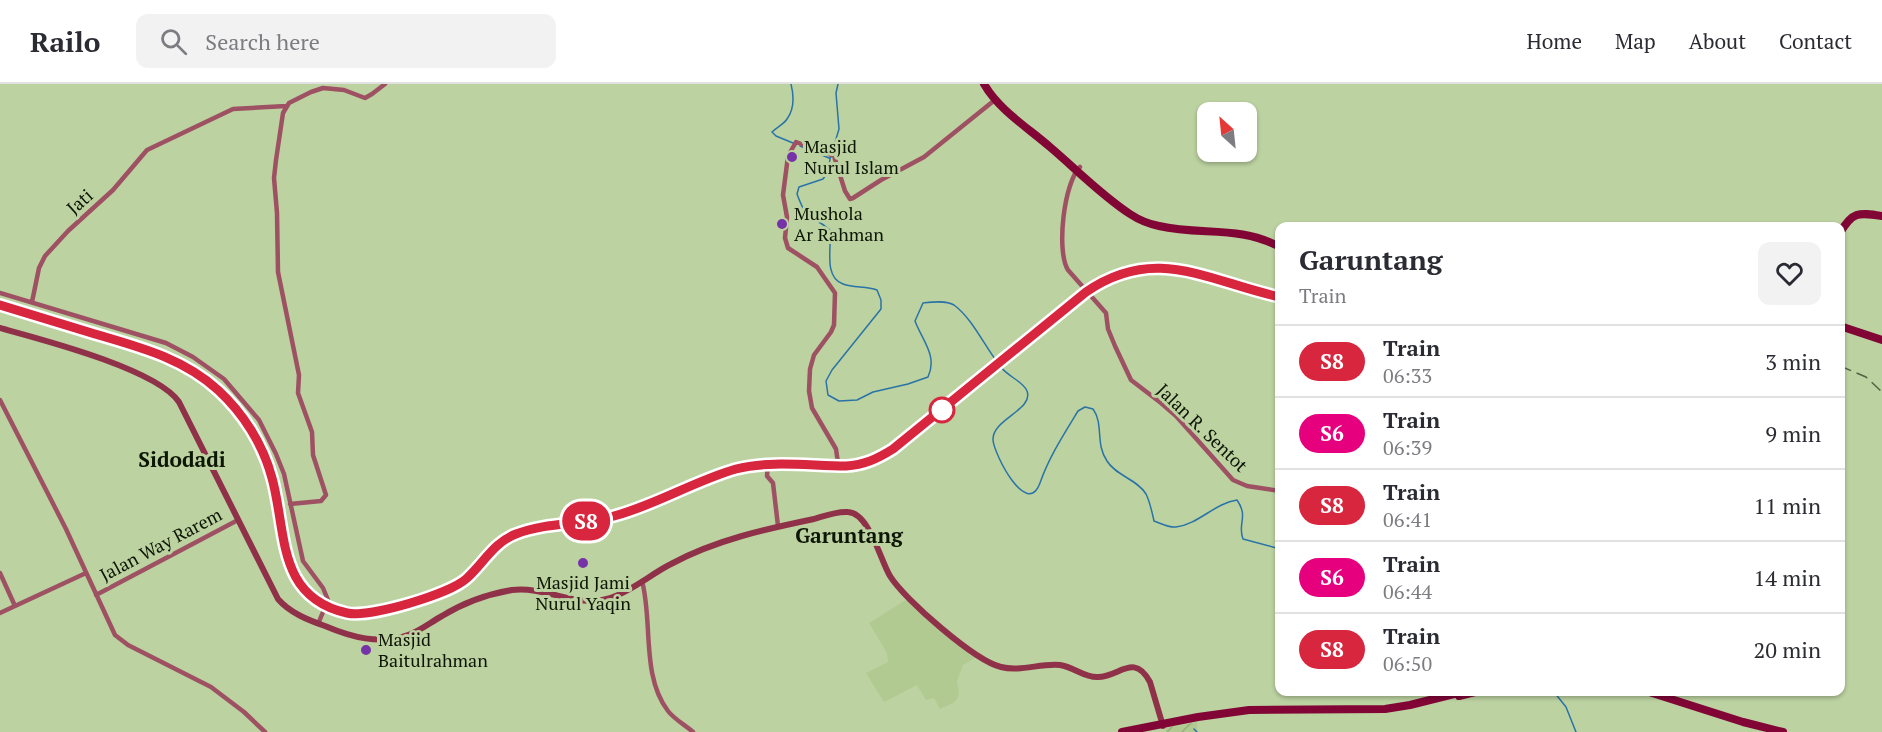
<!DOCTYPE html>
<html lang="en">
<head>
<meta charset="utf-8">
<style>
	:root { --surface:#fff; --page:#f2f2f3; --text:#2b2b33; --muted:#7c7c81; --line:#e1e1e2 }
	body { margin:0; font-family:"PT Serif",serif; background:var(--page); color:var(--text); height:100vh; display:flex; flex-direction:column; font-size:22px; white-space:nowrap }
	* { box-sizing:border-box; margin:0 }
	p { font-size:20px; color:var(--muted) }
	.icon { flex:none; width:33px; height:33px; fill:none; stroke:currentColor; stroke-width:2; stroke-linecap:round; stroke-linejoin:round }
	.map { position:relative; flex:1; overflow:hidden }
	.sheet { position:absolute; left:1275px; top:138px; width:570px; height:474px; display:flex; flex-direction:column; background:var(--surface); border-radius:12px; box-shadow:0 2px 4px #0004 }
	.sheet>* { flex:none }
	.badge { padding:0 12px; border-radius:20px; font-size:21px; line-height:39px }
	.needle { width:39px; rotate:333deg }
	.fabs { position:absolute; left:1197px; top:18px; display:grid; gap:12px }
	.fabs a { display:grid; place-items:center; width:60px; height:60px; border-radius:12px; background:var(--surface); box-shadow:0 2px 4px #0004; font-size:30px }
	.map>.badge { position:absolute; translate:-50% -50%; box-shadow:0 0 0 3px #fff }
	.round { display:grid; place-items:center; flex:none; width:63px; height:63px; border-radius:12px; background:var(--page) }
	.overview { display:flex; align-items:center; justify-content:space-between; height:102px; padding:0 24px }
	h1 { font-size:28px; font-weight:600; line-height:45px }
	ul { padding:0; list-style:none }
	li { display:flex; align-items:center; gap:18px; height:72px; padding:0 24px; border-top:2px solid var(--line) }
	li div { flex:1 }
	li b { display:block; font-size:22px }
	li em { font-style:normal }
	li .badge { min-width:66px; font-weight:700; text-align:center }
	header { display:flex; align-items:center; gap:36px; box-sizing:border-box; height:84px; padding:0 30px; background:var(--surface); border-bottom:2px solid var(--line) }
	header strong { font-size:28px }
	nav { display:flex; gap:33px; margin-inline-start:auto; font-size:21px }
	.search { width:420px; height:54px; background:var(--page); display:flex; align-items:center; gap:15px; box-sizing:border-box; padding:0 21px; border-radius:12px; color:var(--muted); font-size:22px }
	.map>svg:first-child { display:block }
	.built { fill:#b1ca92 }
	.industrial { fill:url(#industrial-furrows) }
	.lines { fill:none; stroke-linecap:round; stroke-linejoin:round }
	.stream { stroke:#2a73a7; stroke-width:1.5 }
	.secondary { stroke:#9e5162; stroke-width:4.5 }
	.primary { stroke:#90314a; stroke-width:6 }
	.highway { stroke:#810636; stroke-width:8 }
	.rail { stroke:#546143; stroke-width:1.5; stroke-dasharray:12 6; stroke-linecap:butt }
	.line-casing { stroke:#fff; stroke-width:14 }
	.line { stroke:#d7263d; stroke-width:9 }
	.poi-dot { fill:#7633a7; stroke:#bcd2a1; stroke-width:2 }
	.stop-dot { fill:#fff; stroke:#d7263d; stroke-width:3 }
	.labels { text-anchor:middle; stroke-width:6; stroke-linejoin:round; paint-order:stroke }
	.poi-label { font-size:18px; fill:#0d1504; stroke:#bcd2a1; text-anchor:start }
	.street-label { font-size:18px; fill:#0d1504; stroke:#bcd2a1 }
	.quarter-label { font-size:21px; font-weight:bold; fill:#0d1504; stroke:#bcd2a1 }
</style>
</head>
<body>
<header>
<strong>Railo</strong>
<div class="search"><svg class="icon" aria-label="search" viewBox="0 0 24 24"><circle cx="10" cy="10" r="6"/><path d="M15 15l6 6"/></svg>Search here</div>
<nav><a>Home</a><a>Map</a><a>About</a><a>Contact</a></nav>
</header>
<div class="map">
<svg width="1882" height="648" viewBox="0 0 1882 648">
	<defs>
		<pattern id="industrial-furrows" width="10" height="10" patternUnits="userSpaceOnUse" patternTransform="scale(1.5)"><rect width="10" height="10" fill="#b1ca92"/><path d="M-1 1l2-2M0 10L10 0M9 11l2-2" fill="none" stroke="#97ad7c"/></pattern>
	</defs>
	<rect width="100%" height="100%" fill="#bcd2a1"/>
	<path class="built" d="M906,516L926,535L978,572L963,581L957,597L959,610L957,615L953,619L940,625L934,614L926,616L917,601L884,618L866,589L888,578L887,569L869,539Z"/>
	<path class="industrial" d="M1197,638V648H1166L1165,644Z"/>
	<g class="lines">
		<path class="stream" d="M791,0C794,12 795,24 787,35C784,40 777,43 772,48L776,52L793,59
			M838,0L836,9L839,45L830,75L828,88L823,95L799,103L797,110C808,140 810,129 830,146C832,162 823,193 843,200C854,204 866,202 877,206L881,216V225L832,286L826,297L828,311L839,317L857,316L873,308L908,300L928,293C938,272 922,256 915,237L923,219C932,218 946,216 954,221C974,236 985,264 1001,283C1007,292 1024,298 1027,307C1034,326 992,335 993,356C994,370 1027,435 1040,399C1049,373 1064,350 1078,327L1085,323L1093,325C1104,340 1095,360 1107,377C1116,392 1137,395 1146,410C1150,418 1152,428 1154,437C1160,439 1169,444 1176,443C1199,440 1215,419 1237,416C1249,433 1237,440 1243,455L1280,465
			M800,62L829,74
			M1554,608L1566,623L1576,648
			M1194,645L1197,648"/>
		<path class="secondary" d="M1080,83C1064,98 1056,167 1068,186L1106,229L1108,245L1115,262L1131,296L1161,319L1176,332L1233,396L1247,402L1280,407
			M0,209L166,259L193,273L224,295L259,336L276,370L284,390L303,477L323,504L328,516L318,540
			M32,218L39,184L45,172L68,147L113,106L147,66L233,25L286,22
			M0,316L66,445L115,551L128,561L211,603L244,628L265,648
			M290,420L321,417L326,411L313,371L312,348L298,309L299,291L278,188L277,129L274,94L276,76L283,29L289,19L311,8L323,4L344,6L365,14L372,10L385,0
			M778,442L773,399L767,392L768,378L838,379L836,365L812,324L809,307L810,285L814,271L831,248L834,241L835,209L817,183L788,164L785,154L787,133L783,111L788,72L796,58L834,72L845,107L850,115L853,114L881,96L924,73L996,15
			M0,489L15,522
			M642,497C653,537 641,592 668,627C674,635 685,641 693,648
			M96,511L238,436
			M0,529L86,489"/>
		<path class="primary" d="M0,244C40,255 157,285 179,318L278,515C290,529 308,536 325,542C351,553 379,561 408,551C420,547 431,538 442,532C463,519 488,510 512,506C547,502 577,525 610,514C632,507 651,490 671,480C715,456 766,445 814,435C824,432 837,427 848,428C869,429 880,475 890,492C904,515 975,577 1001,583C1020,588 1041,579 1060,581C1074,583 1085,594 1098,593C1119,593 1134,568 1150,598L1163,642"/>
		<path class="highway" d="M984,0C999,26 1027,43 1050,63C1076,85 1101,111 1130,130C1139,136 1149,140 1159,142C1202,152 1238,141 1280,163
			M1840,149C1852,128 1858,128 1882,132
			M1840,242L1882,256
			M1649,608L1743,638L1783,648
			M1459,612L1475,608
			M1122,648L1198,633L1249,626L1385,625L1410,621L1462,608"/>
		<path class="rail" d="M0,221C32,231 64,240 95,250C139,263 183,274 218,306C243,330 263,360 273,394C287,448 276,513 347,529C370,534 449,510 466,495C483,480 494,458 516,450C547,438 582,441 614,432C656,421 694,396 736,385C771,376 810,382 846,382C864,381 878,375 893,365L1086,208C1158,159 1205,196 1280,213
			M1840,282L1866,293L1882,308"/>
	</g>
	<g class="lines">
		<g class="line-casing">
			<path id="line" d="M0,221C32,231 63,240 95,250C139,263 183,274 218,306C243,329 263,360 272,394C287,448 276,513 347,529C370,534 449,510 466,495C483,480 494,458 516,450C547,438 582,441 614,432C656,421 694,397 736,385C771,376 810,382 846,382C864,381 877,375 893,365L1086,208C1156,160 1207,197 1280,213"/>
		</g>
		<use href="#line" class="line"/>
	</g>
	<g class="poi-dot">
		<circle cx="792" cy="73" r="6"/>
		<circle cx="782" cy="140" r="6"/>
		<circle cx="583" cy="479" r="6"/>
		<circle cx="366" cy="566" r="6"/>
	</g>
	<circle class="stop-dot" cx="942" cy="326" r="12"/>
	<g class="labels">
		<g class="poi-label">
			<text x="804" y="69">Masjid<tspan x="804" dy="21">Nurul Islam</tspan></text>
			<text x="794" y="136">Mushola<tspan x="794" dy="21">Ar Rahman</tspan></text>
			<text x="583" y="505" text-anchor="middle">Masjid Jami<tspan x="583" dy="21">Nurul Yaqin</tspan></text>
			<text x="378" y="562">Masjid<tspan x="378" dy="21">Baitulrahman</tspan></text>
		</g>
		<g class="street-label">
			<text transform="translate(80 118) rotate(-42)" y="6">Jati</text>
			<text transform="translate(1202 344) rotate(44)" y="6">Jalan R. Sentot</text>
			<text transform="translate(161 461) rotate(-28)" y="6">Jalan Way Rarem</text>
		</g>
		<g class="quarter-label">
			<text x="182" y="383">Sidodadi</text>
			<text x="849" y="459">Garuntang</text>
		</g>
	</g>
</svg>
<div class="fabs">
<a><svg class="needle" viewBox="-14 -14 28 28"><path d="M0-13l5 13h-10z" fill="#e53935"/><path d="M0 13l5-13h-10z" fill="#7c7c81"/></svg></a>
</div>
<b class="badge" style="left:586px;top:437px;background:#d7263d;color:#fff">S8</b>
<section class="sheet">
<div class="overview"><div><h1>Garuntang</h1><p>Train</p></div><a class="round"><svg class="icon" aria-label="heart" viewBox="0 0 24 24"><path d="M12 20l-8-8c-3-5 5-10 8-4 3-6 11-1 8 4z"/></svg></a></div>
<ul>
<li><span class="badge" style="background:#d7263d;color:#fff">S8</span><div><b>Train</b><p>06:33</p></div><em>3 min</em></li>
<li><span class="badge" style="background:#e6007e;color:#fff">S6</span><div><b>Train</b><p>06:39</p></div><em>9 min</em></li>
<li><span class="badge" style="background:#d7263d;color:#fff">S8</span><div><b>Train</b><p>06:41</p></div><em>11 min</em></li>
<li><span class="badge" style="background:#e6007e;color:#fff">S6</span><div><b>Train</b><p>06:44</p></div><em>14 min</em></li>
<li><span class="badge" style="background:#d7263d;color:#fff">S8</span><div><b>Train</b><p>06:50</p></div><em>20 min</em></li>
</ul>
</section>
</div>
</body>
</html>
